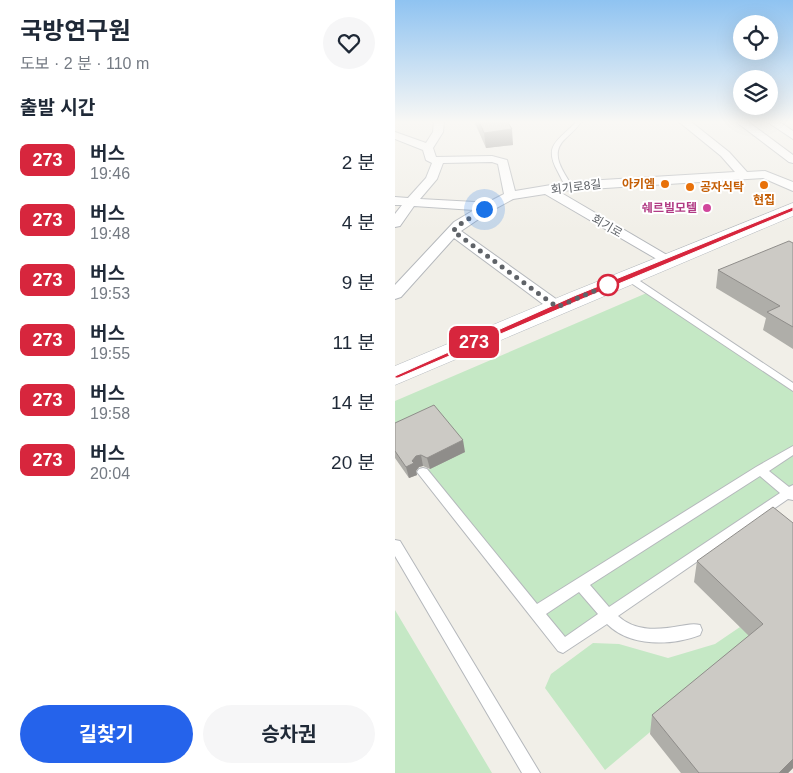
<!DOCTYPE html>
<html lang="ko">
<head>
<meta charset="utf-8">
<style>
	:root { --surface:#fff; --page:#f6f6f7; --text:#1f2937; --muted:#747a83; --accent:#2563eb }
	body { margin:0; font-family:Helvetica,"Noto Sans KR",sans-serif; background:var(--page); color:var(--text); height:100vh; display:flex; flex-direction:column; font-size:19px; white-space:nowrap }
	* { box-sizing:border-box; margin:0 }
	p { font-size:16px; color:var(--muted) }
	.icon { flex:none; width:28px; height:28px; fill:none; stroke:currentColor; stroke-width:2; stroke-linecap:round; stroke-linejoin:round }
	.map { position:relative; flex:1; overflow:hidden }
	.drawer { display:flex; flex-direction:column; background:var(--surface); width:395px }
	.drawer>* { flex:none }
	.badge { padding:0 10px; border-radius:8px; font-size:18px; line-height:32px }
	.tools { position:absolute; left:338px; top:15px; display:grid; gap:10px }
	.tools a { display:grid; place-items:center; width:45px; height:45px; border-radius:50%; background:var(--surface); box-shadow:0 5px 20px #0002; font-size:25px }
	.you { position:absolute; width:25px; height:25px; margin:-12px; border:4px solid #fff; border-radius:50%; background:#1a73e8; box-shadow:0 0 0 8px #1a73e833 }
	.map>.badge { position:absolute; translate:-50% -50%; box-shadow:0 0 0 2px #fff }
	h2 { padding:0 20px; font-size:19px; line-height:45px }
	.round { display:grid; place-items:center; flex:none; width:52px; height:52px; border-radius:26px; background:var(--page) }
	.headline { display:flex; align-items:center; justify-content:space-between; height:85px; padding:0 20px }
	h1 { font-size:24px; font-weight:700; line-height:38px }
	.button { display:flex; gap:10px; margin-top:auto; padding:10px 20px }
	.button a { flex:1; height:58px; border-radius:30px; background:var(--accent); color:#fff; font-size:20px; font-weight:700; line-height:58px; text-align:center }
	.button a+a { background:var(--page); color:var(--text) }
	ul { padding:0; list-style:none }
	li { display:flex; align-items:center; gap:15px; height:60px; padding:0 20px }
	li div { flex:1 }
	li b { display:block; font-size:19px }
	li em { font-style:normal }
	li .badge { min-width:55px; font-weight:700; text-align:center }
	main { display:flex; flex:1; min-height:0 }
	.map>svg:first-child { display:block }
	.green { fill:#c5e8c5 }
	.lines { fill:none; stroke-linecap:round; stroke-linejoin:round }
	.service-casing { stroke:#b5b8bc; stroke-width:2 }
	.minor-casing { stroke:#b5b8bc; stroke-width:2 }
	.secondary-casing { stroke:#b6babf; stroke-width:1 }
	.service { fill:#fff; fill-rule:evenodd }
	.minor { fill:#fff; fill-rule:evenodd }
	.secondary { fill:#fff; fill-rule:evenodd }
	.wall { fill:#afaea9 }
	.shaded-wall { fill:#8f8d8a }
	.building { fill:#cccac5; stroke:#8f8d8a }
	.line { fill:#d7263d; stroke:#fff }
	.walk { stroke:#5f6368; stroke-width:5; stroke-dasharray:0 9 }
	.food-dot { fill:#e8710a; stroke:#fff; stroke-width:2 }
	.hotel-dot { fill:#d1479c; stroke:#fff; stroke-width:2 }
	.stop-dot { fill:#fff; stroke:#d7263d; stroke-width:2.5 }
	.labels { text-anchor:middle; stroke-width:4; stroke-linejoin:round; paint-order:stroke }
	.far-food-label { font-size:12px; font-weight:bold; fill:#c56008; stroke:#fff; text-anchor:end }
	.far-street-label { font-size:12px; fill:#5f6368; stroke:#fff }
	.far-hotel-label { font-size:12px; font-weight:bold; fill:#b23c85; stroke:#fff; text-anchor:end }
</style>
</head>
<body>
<main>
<section class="drawer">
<div class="headline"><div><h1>국방연구원</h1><p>도보 · 2 분 · 110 m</p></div><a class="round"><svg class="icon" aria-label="heart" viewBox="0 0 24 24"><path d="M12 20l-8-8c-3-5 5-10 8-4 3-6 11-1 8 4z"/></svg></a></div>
<h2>출발 시간</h2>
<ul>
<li><span class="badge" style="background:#d7263d;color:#fff">273</span><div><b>버스</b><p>19:46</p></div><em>2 분</em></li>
<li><span class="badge" style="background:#d7263d;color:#fff">273</span><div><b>버스</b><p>19:48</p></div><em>4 분</em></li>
<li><span class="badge" style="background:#d7263d;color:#fff">273</span><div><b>버스</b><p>19:53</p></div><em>9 분</em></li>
<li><span class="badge" style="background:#d7263d;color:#fff">273</span><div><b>버스</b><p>19:55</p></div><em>11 분</em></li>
<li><span class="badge" style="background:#d7263d;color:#fff">273</span><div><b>버스</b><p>19:58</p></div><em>14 분</em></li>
<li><span class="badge" style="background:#d7263d;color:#fff">273</span><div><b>버스</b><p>20:04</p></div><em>20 분</em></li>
</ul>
<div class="button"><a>길찾기</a><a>승차권</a></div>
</section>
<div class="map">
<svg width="398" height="773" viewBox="0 0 398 773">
	<rect width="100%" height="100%" fill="#f1efe8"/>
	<path class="green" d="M254,292L398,388V490L168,646L28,472L70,451L0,436V401Z
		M0,610L97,773H0Z
		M345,627L362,642L210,770L150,688L156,674L198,643L224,644L273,658L320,644Z"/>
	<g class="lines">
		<g class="service-casing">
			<path id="service" d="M182,121H187C182,128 176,133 170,139C154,154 168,171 177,186L174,188C169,185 166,178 163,172C147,144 165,140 182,121Z
				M230,275H236L398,383V391L230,279Z
				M398,446V455L374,471L394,487L398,485V500L393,499L223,616C240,632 264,630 285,626C292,625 298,623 305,625L307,630L305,635C276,646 235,647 212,624L168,653L163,651L22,472L24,469L28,468L32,469L142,604L361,467ZM365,476L385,493L214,607L195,585ZM184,592L203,614L170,637L151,614Z
				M0,540L5,541L145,773H127L0,556Z"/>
		</g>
		<g class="minor-casing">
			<path id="minor" d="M39,121H49L48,132L38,148L41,157L97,156L112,160L120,191L174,182L340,172L326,156L283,121H295L334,152L352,172L370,171L398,182V191L368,178L163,191L277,258L279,261L277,264L272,265L150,194L118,199L94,212L66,231L168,304L170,307L168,310H156L59,238L6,297L0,299V285L59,222L79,210L19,206L5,226L0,227V214L7,205H0V197L13,198L31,178L37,163L31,160L28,150L0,139V132L31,143L38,132ZM97,162L103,164L109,194L88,205L80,202L25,199L42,179L48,163Z
				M340,121H352L398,155V163L394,162Z
				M371,121H383L398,131V139Z"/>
		</g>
		<g class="secondary-casing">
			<path id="secondary" d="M398,203V216L0,385V366L174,293Z"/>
		</g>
		<use href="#service" class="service"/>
		<use href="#minor" class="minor"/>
		<use href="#secondary" class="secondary"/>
	</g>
	<path class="wall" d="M79,121H112L118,145L91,148Z
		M398,243V349L368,330L371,318L321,288L323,270Z
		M0,423L70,452L35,469L28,466L24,467L21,471L22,475L14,478L0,458Z
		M398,523V768L393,773H286L255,734L257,715L354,636L299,582L302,561Z"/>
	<path class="shaded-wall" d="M117,129L118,145L91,148L89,133Z
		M68,440L70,452L35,469L32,458Z
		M26,455L28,466L24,467L21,471L22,475L14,478L11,467L21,456Z
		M398,759V768L393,773H384Z"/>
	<path class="building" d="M84,121H112L117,129L89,133Z
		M394,241L398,243V327L372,312L385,306L323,270Z
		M39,405L68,440L32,458L26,455L21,456L17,461L19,463L11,467L0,451V423Z
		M378,507L398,523V759L384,773H304L257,715L368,624L302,561Z"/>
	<linearGradient id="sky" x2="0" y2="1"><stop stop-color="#8fc3f1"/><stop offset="0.53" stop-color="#f9f8f5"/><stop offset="1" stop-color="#f9f8f5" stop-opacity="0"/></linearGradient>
	<rect width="398" height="230" fill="url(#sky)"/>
	<path class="line" d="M398,207V211L185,300L3,378H0V376L179,296Z"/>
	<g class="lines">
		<path class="walk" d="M89,209L64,225L58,231L162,307L216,284L213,285"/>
	</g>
	<g class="food-dot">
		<circle cx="270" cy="184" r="5"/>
		<circle cx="369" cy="185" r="5"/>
		<circle cx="295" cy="187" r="5"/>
	</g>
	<circle class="hotel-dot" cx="312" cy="208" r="5"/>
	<circle class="stop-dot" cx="213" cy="285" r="10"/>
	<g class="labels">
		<g class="far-food-label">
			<text x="260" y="188">아키엠</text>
			<text x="305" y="191" text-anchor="start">공자식탁</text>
			<text x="369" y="204" text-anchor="middle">현집</text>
		</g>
		<g class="far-street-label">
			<text transform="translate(181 187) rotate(-7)" y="4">회기로8길</text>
			<text transform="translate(212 226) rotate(30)" y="4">회기로</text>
		</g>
		<g class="far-hotel-label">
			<text x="302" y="212">쉐르빌모텔</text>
		</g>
	</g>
</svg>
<div class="tools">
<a><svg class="icon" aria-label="locate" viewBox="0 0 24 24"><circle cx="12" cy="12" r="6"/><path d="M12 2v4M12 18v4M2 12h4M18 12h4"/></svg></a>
<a><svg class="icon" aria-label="layers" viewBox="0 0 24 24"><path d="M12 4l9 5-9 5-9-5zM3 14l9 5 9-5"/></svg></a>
</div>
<div class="you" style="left:89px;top:209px"></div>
<b class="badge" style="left:79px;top:342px;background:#d7263d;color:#fff">273</b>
</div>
</main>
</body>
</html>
